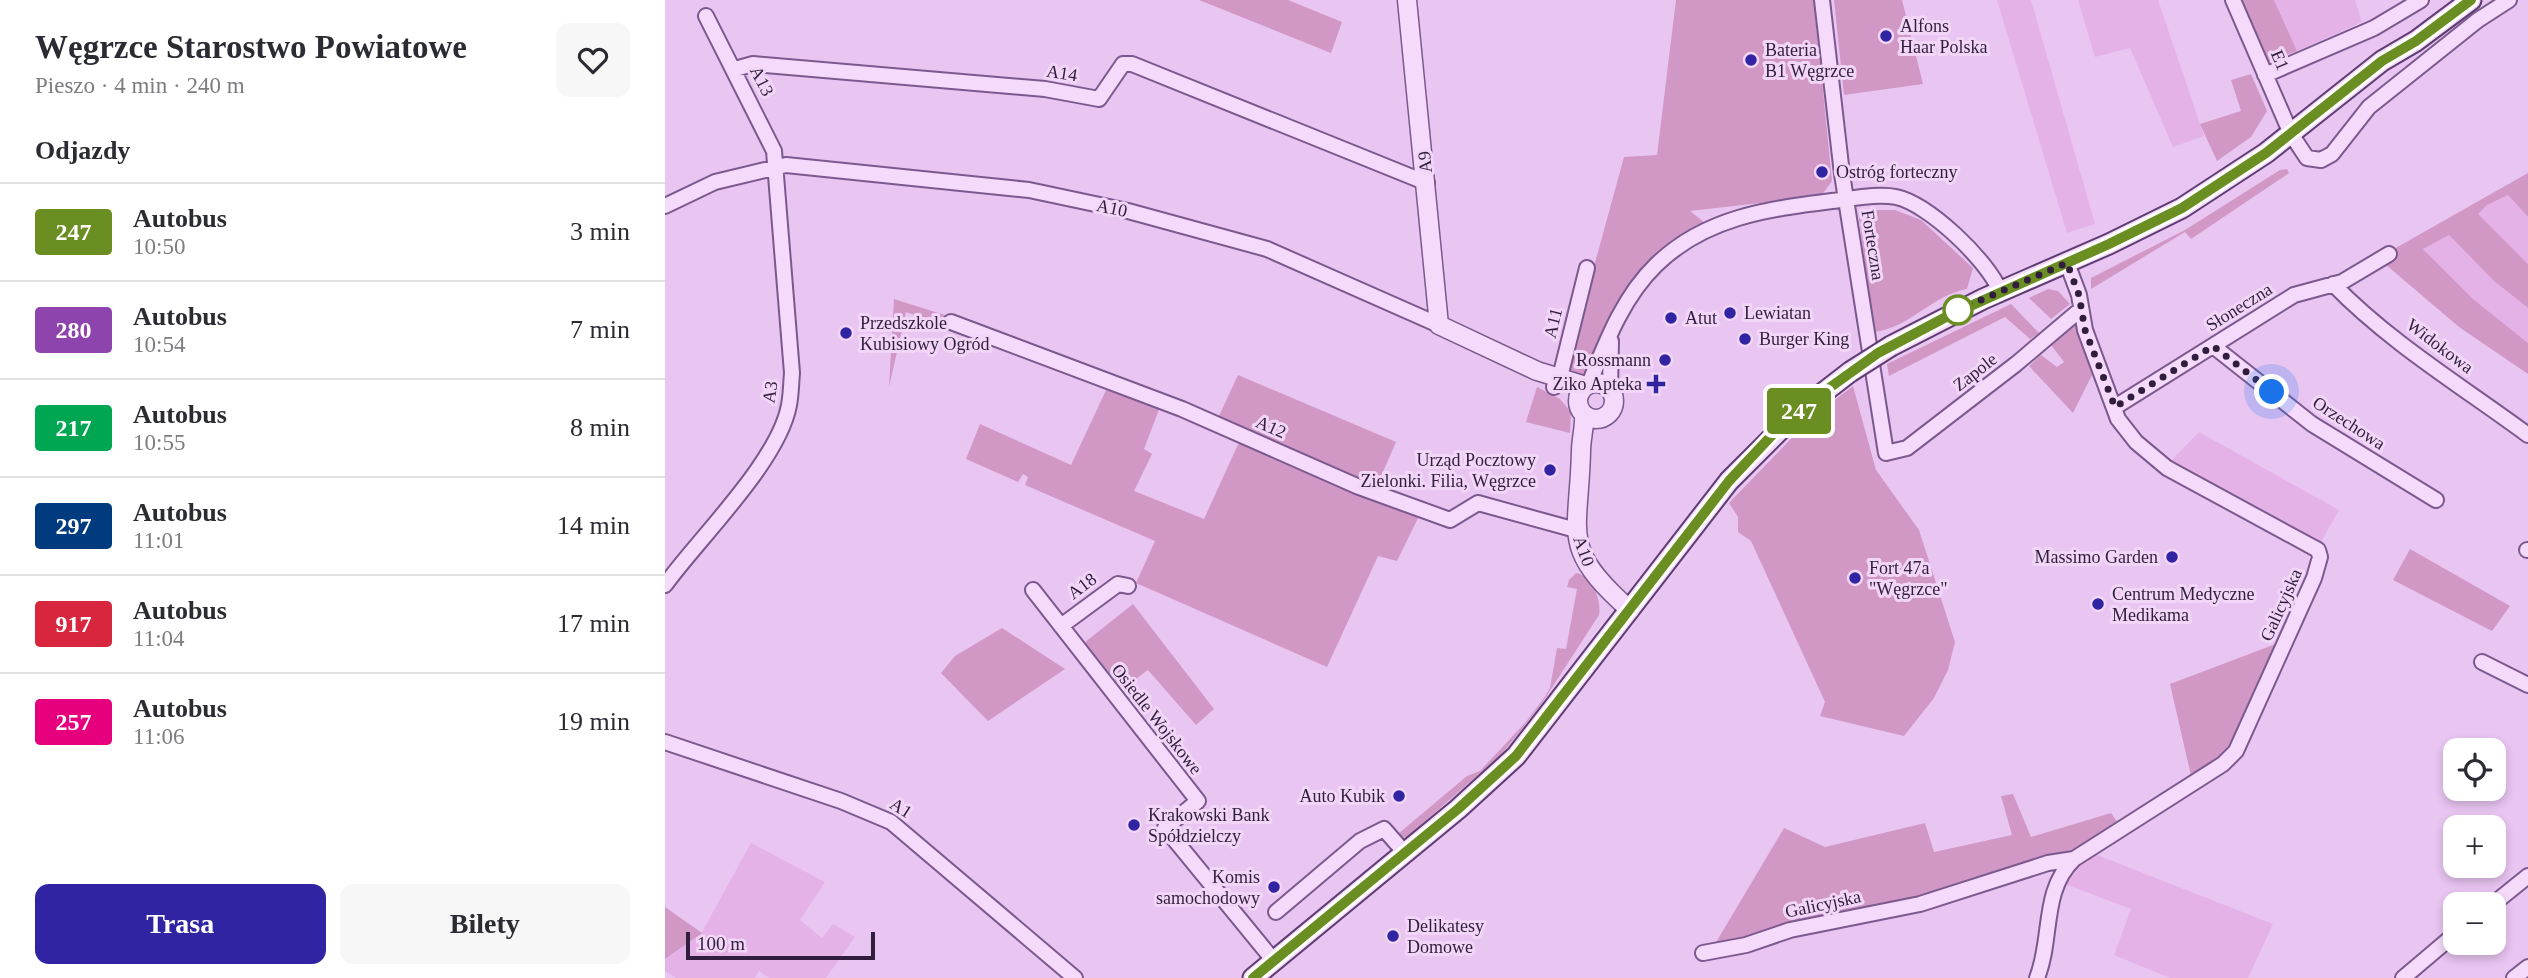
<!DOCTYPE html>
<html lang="pl">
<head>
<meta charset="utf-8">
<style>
	:root { --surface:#fff; --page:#f7f7f7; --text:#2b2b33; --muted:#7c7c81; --line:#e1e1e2; --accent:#3024a3 }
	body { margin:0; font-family:"Times New Roman",serif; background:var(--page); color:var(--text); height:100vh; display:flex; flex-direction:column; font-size:26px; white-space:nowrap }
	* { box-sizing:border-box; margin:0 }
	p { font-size:23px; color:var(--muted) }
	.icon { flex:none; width:38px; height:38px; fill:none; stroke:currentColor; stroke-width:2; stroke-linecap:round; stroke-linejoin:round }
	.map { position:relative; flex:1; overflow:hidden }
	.panel { display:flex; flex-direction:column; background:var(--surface); width:665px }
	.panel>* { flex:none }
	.badge { padding:0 14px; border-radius:5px; font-size:24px; line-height:46px }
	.fabs { position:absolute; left:1778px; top:738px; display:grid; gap:14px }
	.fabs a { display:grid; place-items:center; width:63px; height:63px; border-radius:14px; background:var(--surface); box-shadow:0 4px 10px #0003; font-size:35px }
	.scale { position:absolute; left:21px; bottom:18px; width:189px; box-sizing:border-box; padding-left:7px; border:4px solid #311e3e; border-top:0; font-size:19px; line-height:24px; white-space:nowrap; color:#311e3e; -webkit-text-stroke:5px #f2d6f8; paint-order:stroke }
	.you { position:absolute; width:35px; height:35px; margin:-18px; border:5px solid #fff; border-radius:50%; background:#1a73e8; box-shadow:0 0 0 10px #1a73e833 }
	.map>.badge { position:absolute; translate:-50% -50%; box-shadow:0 0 0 4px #fff }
	h2 { padding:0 35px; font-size:26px; line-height:63px }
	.round { display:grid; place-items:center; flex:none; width:74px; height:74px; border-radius:14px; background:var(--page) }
	.head { display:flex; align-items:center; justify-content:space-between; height:119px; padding:0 35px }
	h1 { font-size:33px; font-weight:600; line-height:52px }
	.primary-button { display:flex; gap:14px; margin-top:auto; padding:14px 35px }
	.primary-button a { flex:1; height:80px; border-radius:14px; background:var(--accent); color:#fff; font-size:28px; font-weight:600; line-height:80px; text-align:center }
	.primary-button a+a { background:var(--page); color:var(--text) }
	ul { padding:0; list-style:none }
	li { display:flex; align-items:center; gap:21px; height:98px; padding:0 35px; border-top:2px solid var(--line) }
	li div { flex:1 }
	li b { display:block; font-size:26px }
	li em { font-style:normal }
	li .badge { min-width:77px; font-weight:700; text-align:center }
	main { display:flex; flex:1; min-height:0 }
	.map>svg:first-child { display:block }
	.farmland { fill:#e5b2e8 }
	.green { fill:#d198c5 }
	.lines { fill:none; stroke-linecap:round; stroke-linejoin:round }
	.minor-casing { stroke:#7b598f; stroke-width:18 }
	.tertiary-casing { stroke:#7b598f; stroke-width:21 }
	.secondary-casing { stroke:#5c3c71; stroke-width:23 }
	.minor { stroke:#f5dafb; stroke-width:14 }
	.tertiary { stroke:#f5dafb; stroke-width:18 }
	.secondary { stroke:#f5dafb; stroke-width:19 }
	.secondary-bridge-casing { stroke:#5c3c71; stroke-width:23; stroke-linecap:butt }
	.secondary-bridge { stroke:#f5dafb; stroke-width:19 }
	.line-casing { stroke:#fff; stroke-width:16 }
	.line { stroke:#6b8e23; stroke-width:10 }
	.walk { stroke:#311e3e; stroke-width:7; stroke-dasharray:0 12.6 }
	.poi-dot { fill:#3024a3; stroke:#f2d6f8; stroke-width:2.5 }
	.stop-dot { fill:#fff; stroke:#6b8e23; stroke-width:3.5 }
	.labels { text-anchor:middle; stroke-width:6; stroke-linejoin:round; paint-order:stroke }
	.poi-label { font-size:18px; fill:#311e3e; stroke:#f2d6f8; text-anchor:start }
	.street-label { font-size:18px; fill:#311e3e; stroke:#f2d6f8 }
</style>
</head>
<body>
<main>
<section class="panel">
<div class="head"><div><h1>Węgrzce Starostwo Powiatowe</h1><p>Pieszo · 4 min · 240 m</p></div><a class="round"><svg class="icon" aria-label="heart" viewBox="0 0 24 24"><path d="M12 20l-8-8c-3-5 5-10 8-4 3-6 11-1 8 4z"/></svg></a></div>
<h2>Odjazdy</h2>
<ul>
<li><span class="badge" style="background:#6b8e23;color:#fff">247</span><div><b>Autobus</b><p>10:50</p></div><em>3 min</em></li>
<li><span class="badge" style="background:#8e44ad;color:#fff">280</span><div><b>Autobus</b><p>10:54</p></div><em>7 min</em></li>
<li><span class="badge" style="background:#00a651;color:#fff">217</span><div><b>Autobus</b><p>10:55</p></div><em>8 min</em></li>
<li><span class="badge" style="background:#003b80;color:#fff">297</span><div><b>Autobus</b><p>11:01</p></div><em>14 min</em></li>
<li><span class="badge" style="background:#d7263d;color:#fff">917</span><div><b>Autobus</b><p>11:04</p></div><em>17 min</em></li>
<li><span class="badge" style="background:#e6007e;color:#fff">257</span><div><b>Autobus</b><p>11:06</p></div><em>19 min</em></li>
</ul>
<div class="primary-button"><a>Trasa</a><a>Bilety</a></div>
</section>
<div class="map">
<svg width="1863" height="978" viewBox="0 0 1863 978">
	<rect width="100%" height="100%" fill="#e9c5f2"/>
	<path class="farmland" d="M1332,0H1366L1430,224L1402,233Z
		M1413,0H1493L1539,136L1508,147L1465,48L1430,57Z
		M1609,0H1690L1697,22L1632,51Z
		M1843,195L1863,217V264L1812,214L1822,205Z
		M1784,235L1829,281L1863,308V343L1808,299L1758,249Z
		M1534,432L1674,510L1656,542L1505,462Z
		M86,843L160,882L135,920L157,938L168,924L190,937L161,978H104L94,971L90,978H11L0,971V959L37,932Z
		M1427,853L1608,924L1583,978H1505L1449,955L1466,909L1397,883L1405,871Z"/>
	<path class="green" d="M534,0H623L677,22L666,53Z
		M1011,0H1149L1167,181L1156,196L1025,211L1040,223L979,268L958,295L919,375L906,373L902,365L959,157L992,155Z
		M1169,0H1237L1258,84L1179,95Z
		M1574,0H1609L1632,51L1601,63Z
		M1586,74L1602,111L1586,137L1552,161L1535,124L1576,111L1566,80Z
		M1622,169L1624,173L1526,239L1520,232L1426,289V278L1520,230L1615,170Z
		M1863,173V217L1843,195L1822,205L1813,214L1863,264V308L1829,281L1784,235L1758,249L1808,299L1863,343V374L1794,327L1713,258Z
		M1193,210H1230L1256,220L1308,268L1302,289C1267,295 1245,328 1209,332Z
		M1383,289L1393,291L1405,304L1386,319L1364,298Z
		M229,299L286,317L282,327L241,312L224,387Z
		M1346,304L1374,333L1365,339L1340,317L1224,376L1222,364Z
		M1410,323L1427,375L1408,413L1364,366L1376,355L1392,367L1399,362L1386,345Z
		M573,375L731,442L710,490L553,418Z
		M443,386L495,407L479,449L487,454L469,491L539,519L575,440L753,518L732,561L713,556L662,667L471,583L490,541L360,485L363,477L358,474L353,482L301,459L315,424L406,465Z
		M1188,386L1211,470L1254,530L1290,642L1283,670L1269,698L1239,736L1155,716L1160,702L1086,541L1073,532V517L1064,503L1146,418Z
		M872,387L895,399L906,412L905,433L861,422Z
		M1745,549L1845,606L1827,631L1728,580Z
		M911,573C927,575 937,601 934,615L877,703L837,754L742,837L737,838L733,834L802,776L815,771L860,723L879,698L885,688L892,648L901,649L912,589L902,587L904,580Z
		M468,604L549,709L531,725L483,670L457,689L419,643Z
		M337,628L400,669L323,721L276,673L290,656Z
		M1616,642L1568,750L1527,780L1505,684Z
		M1348,794L1366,837L1446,813L1453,823L1404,854L1353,864V867L1282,890L1094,933L1080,940L1050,944L1119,828L1160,847L1260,823L1269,852L1347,835L1336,796Z
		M0,907L37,933L0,959Z"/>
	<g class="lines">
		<g class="minor-casing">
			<path id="minor" d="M1157,0L1177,174L1221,453L1242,448L1351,364L1416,309
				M1568,0L1626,134L1642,158L1656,160L1667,154L1704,107L1813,20L1844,0
				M70,69L88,64L380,89L434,99L458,64H467L762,183
				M1600,75L1709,28L1756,0
				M0,206L50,182L121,165L364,190L463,211L602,249L774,325
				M1668,284C1724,342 1798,387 1863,435
				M286,322L517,409L694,487L785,520L813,503L911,530
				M1548,346L1647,424L1771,500
				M924,384C941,342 958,297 991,265C1040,217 1103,209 1167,201C1186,199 1212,193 1231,197C1264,204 1322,260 1335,291
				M889,387L896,373L922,268
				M945,389L946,341
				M1450,407L1629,295L1677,282L1724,254
				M1862,550H1863
				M0,585C34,538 114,461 124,405C126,395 126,384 127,373L109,151L41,16
				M368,590L533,801L500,828L609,961
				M396,626L453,584L463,586
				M1817,662L1863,685
				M0,742L176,801L226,822L410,978
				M1827,905L1863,876
				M611,912L695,841L719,829L740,853
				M1038,953L1081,945L1125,930L1255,904L1383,863L1409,859
				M1372,978C1388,938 1376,891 1409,859L1558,764L1571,751L1649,578L1655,557L1653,550L1502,468L1471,442L1453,419L1420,330L1414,295L1402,263
				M1738,978L1790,934
				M1849,978L1863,967"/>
		</g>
		<g class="tertiary-casing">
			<path id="tertiary" d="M742,0L774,325L872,371L921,386
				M913 401a18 18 0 1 1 36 0a18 18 0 1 1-36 0Z
				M919,414C920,426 916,439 916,451C914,536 894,547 965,610"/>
		</g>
		<g class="secondary-casing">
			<path id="secondary" d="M1226,346L1318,299L1444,244L1517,208L1601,153L1717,61L1751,41L1806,0
				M588,978L793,809L851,756L1064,481L1132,413L1185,372"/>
		</g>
		<use href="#minor" class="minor"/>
		<use href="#tertiary" class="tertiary"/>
		<use href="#secondary" class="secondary"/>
		<g class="secondary-bridge-casing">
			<path id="secondary-bridge" d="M1185,372L1226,346"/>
		</g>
		<use href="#secondary-bridge" class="secondary-bridge"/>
	</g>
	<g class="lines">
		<g class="line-casing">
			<path id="line" d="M588,978L793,809L851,756L1064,481L1108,434L1153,396L1213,353L1281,317L1444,244L1517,208L1601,153L1717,61L1751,41L1806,0"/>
		</g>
		<use href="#line" class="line"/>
		<path class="walk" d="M1293,310L1402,263L1414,295L1420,330L1450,407L1548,346L1607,392"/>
	</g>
	<g class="poi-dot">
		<circle cx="1221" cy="36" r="7"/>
		<circle cx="1086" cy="60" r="7"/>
		<circle cx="1157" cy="172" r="7"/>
		<circle cx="1065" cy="313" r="7"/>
		<circle cx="1006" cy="318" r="7"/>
		<circle cx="181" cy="333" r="7"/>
		<circle cx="1080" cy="339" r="7"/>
		<circle cx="1000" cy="360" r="7"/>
		<path d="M987.5 373.5h7v7h7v7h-7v7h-7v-7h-7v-7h7z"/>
		<circle cx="885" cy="470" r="7"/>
		<circle cx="1507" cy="557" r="7"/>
		<circle cx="1190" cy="578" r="7"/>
		<circle cx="1433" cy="604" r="7"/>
		<circle cx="734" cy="796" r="7"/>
		<circle cx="469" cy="825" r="7"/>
		<circle cx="609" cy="887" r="7"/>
		<circle cx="728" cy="936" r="7"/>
	</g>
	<circle class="stop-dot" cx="1293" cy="310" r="14"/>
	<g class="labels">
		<g class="poi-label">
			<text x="1235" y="32">Alfons<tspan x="1235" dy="21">Haar Polska</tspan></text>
			<text x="1100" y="56">Bateria<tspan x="1100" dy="21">B1 Węgrzce</tspan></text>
			<text x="1171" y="178">Ostróg forteczny</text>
			<text x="1079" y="319">Lewiatan</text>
			<text x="1020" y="324">Atut</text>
			<text x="195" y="329">Przedszkole<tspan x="195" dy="21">Kubisiowy Ogród</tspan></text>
			<text x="1094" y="345">Burger King</text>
			<text x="986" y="366" text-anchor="end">Rossmann</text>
			<text x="977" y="390" text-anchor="end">Ziko Apteka</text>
			<text x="871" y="466" text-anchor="end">Urząd Pocztowy<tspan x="871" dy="21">Zielonki. Filia, Węgrzce</tspan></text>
			<text x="1493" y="563" text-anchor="end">Massimo Garden</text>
			<text x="1204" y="574">Fort 47a<tspan x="1204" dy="21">"Węgrzce"</tspan></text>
			<text x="1447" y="600">Centrum Medyczne<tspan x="1447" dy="21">Medikama</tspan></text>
			<text x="720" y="802" text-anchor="end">Auto Kubik</text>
			<text x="483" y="821">Krakowski Bank<tspan x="483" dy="21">Spółdzielczy</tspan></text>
			<text x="595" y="883" text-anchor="end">Komis<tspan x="595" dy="21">samochodowy</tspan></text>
			<text x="742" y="932">Delikatesy<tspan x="742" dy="21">Domowe</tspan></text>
		</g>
		<g class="street-label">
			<text transform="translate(1615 60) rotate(67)" y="6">E1</text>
			<text transform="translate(397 73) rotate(9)" y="6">A14</text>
			<text transform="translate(97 81) rotate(63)" y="6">A13</text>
			<text transform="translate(760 162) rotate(-96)" y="6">A9</text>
			<text transform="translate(447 208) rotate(12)" y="6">A10</text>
			<text transform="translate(1208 245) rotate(81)" y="6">Forteczna</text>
			<text transform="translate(1574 307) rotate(-32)" y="6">Słoneczna</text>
			<text transform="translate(888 323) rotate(-76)" y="6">A11</text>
			<text transform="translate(1775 346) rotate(37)" y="6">Widokowa</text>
			<text transform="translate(1310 372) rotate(-38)" y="6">Zapole</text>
			<text transform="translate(105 392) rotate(-81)" y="6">A3</text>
			<text transform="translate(1684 423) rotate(33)" y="6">Orzechowa</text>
			<text transform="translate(606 427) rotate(24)" y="6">A12</text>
			<text transform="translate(919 551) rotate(70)" y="6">A10</text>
			<text transform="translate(417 586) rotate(-37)" y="6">A18</text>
			<text transform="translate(1616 605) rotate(-66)" y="6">Galicyjska</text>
			<text transform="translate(492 719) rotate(52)" y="6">Osiedle Wojskowe</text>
			<text transform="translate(236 808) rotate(33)" y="6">A1</text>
			<text transform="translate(1158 904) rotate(-12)" y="6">Galicyjska</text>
		</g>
	</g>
</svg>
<div class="fabs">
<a><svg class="icon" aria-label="locate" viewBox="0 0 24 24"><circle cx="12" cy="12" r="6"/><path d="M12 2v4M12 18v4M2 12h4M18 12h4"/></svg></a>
<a>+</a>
<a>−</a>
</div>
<div class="scale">100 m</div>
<div class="you" style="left:1607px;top:392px"></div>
<b class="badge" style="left:1134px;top:411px;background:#6b8e23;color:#fff">247</b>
</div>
</main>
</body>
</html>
